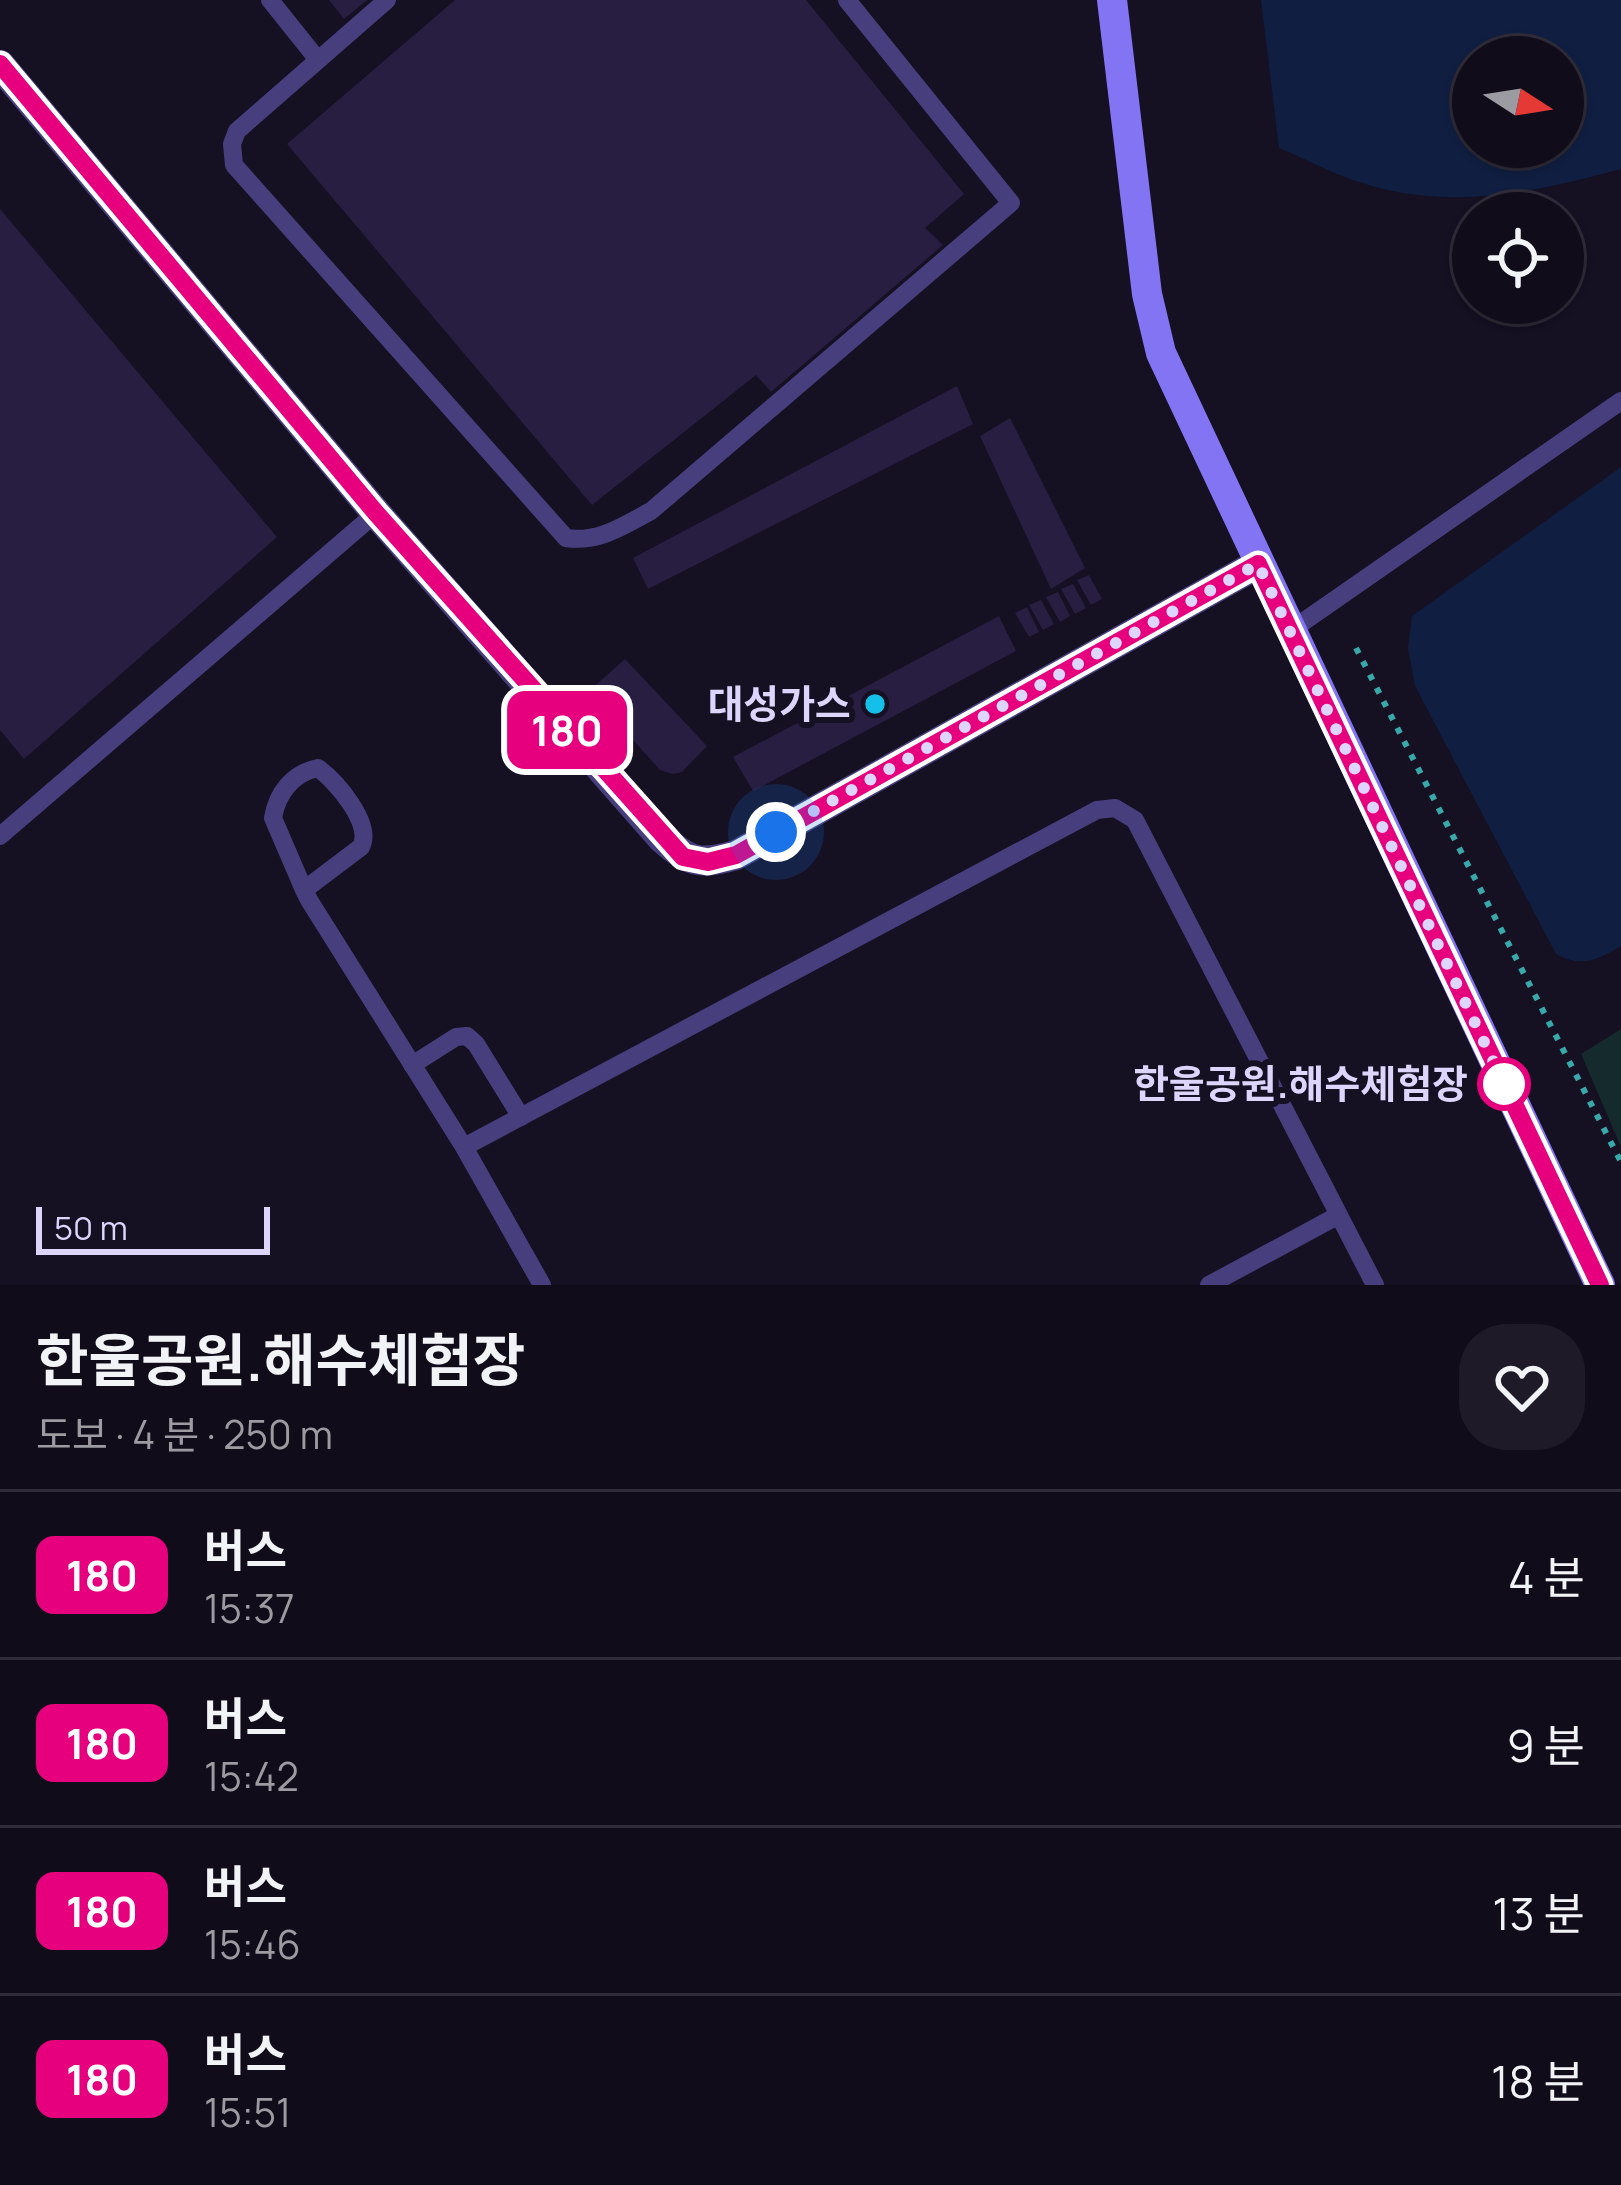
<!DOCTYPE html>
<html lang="ko">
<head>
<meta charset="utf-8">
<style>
	:root { --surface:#100c1a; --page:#1e1a27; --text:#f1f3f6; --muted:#9c9ba2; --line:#302c39 }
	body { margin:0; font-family:Manrope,"Noto Sans KR",sans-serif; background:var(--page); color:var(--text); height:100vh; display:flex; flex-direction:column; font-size:45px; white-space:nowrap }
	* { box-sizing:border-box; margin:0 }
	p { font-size:39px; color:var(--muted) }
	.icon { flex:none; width:66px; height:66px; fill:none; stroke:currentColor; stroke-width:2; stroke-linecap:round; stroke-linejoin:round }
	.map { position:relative; height:1285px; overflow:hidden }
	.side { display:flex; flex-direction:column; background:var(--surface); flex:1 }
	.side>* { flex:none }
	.badge { padding:0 24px; border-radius:18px; font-size:42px; line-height:78px }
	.needle { width:78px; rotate:102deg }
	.buttons { position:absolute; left:1452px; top:36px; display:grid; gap:24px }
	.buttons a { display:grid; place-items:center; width:132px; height:132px; border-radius:50%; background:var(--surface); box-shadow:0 3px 9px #0004,0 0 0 3px var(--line); font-size:60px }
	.scale { position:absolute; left:36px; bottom:30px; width:234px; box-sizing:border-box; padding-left:12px; border:6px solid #ddd5fb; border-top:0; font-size:33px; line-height:42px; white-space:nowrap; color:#ddd5fb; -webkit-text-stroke:9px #151022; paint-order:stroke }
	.you { position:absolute; width:60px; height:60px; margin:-30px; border:9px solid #fff; border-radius:50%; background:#1a73e8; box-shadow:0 0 0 18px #1a73e833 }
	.map>.badge { position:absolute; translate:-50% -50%; box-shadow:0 0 0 6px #fff }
	.round { display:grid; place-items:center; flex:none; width:126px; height:126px; border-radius:48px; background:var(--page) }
	.summary { display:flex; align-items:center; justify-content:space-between; height:204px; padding:0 36px }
	h1 { font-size:57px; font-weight:700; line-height:90px }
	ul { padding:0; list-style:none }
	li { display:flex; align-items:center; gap:36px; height:168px; padding:0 36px; border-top:3px solid var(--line) }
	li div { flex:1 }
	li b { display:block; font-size:45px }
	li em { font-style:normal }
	li .badge { min-width:132px; font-weight:700; text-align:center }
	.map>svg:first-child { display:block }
	.green { fill:#142a2c }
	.water { fill:#101e41; fill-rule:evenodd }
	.building { fill:#281e41 }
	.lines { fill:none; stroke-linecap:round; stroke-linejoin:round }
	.path { stroke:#39a8ab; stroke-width:6; stroke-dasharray:6 9; stroke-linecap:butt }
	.service { stroke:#473f7d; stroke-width:18 }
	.tertiary { stroke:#473f7d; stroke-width:30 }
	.secondary { stroke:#8374f3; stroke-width:30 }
	.line-casing { stroke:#fff; stroke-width:27 }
	.line { stroke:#e6007e; stroke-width:18 }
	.walk { stroke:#ddd5fb; stroke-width:12; stroke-dasharray:0 21.6 }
	.poi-dot { fill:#14c0e8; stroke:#151022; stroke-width:4.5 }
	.stop-dot { fill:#fff; stroke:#e6007e; stroke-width:6 }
	.labels { text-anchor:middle; stroke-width:12; stroke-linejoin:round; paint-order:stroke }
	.poi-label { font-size:39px; font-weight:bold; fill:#ddd5fb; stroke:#151022; text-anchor:end }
	.stop-label { font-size:39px; font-weight:bold; fill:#ddd5fb; stroke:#151022; text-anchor:end }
</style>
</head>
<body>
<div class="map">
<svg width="1621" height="1285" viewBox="0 0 1621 1285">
	<rect width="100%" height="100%" fill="#151022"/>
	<path class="green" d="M1621,1029V1147L1581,1054Z"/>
	<path class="water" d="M1261,0H1621V169C1533,193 1446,212 1356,181C1329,172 1304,158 1279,148ZM1473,57H1563V147H1473Z
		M1621,467V946C1598,960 1581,968 1556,954L1415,686L1408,648L1412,616Z"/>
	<path class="building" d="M329,0H367L344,19Z
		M455,0H806L964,194L925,228L943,245L771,392L756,375L592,505L287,144Z
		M0,209L277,537L24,759L0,730Z
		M957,386L973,424L648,589L633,558Z
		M1010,418L1085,568L1051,589L980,436Z
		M1089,575L1102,599L1091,605L1077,580Z
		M1073,584L1086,608L1075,614L1061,589Z
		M1058,592L1070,616L1060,622L1046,597Z
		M1041,600L1054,624L1043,630L1029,605Z
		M1027,607L1039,632L1029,637L1015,613Z
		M999,616L1016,651L753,791L733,757Z
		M625,659L707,746L682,772L673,774L660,770L589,691Z"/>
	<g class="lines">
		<path class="path" d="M1356,648L1621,1162"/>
		<path class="service" d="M270,0L318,60
			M387,0L237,131L232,144L234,165L566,538C598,543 623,526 651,511L1011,203L847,0
			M1290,631L1621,401
			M0,836L376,513
			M304,890L361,847C373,824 337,782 318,768C293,773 277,793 273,818L304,890L309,900L464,1147
			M412,1065L456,1037L467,1036L476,1044L521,1117
			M542,1285L464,1147L1097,810L1115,808L1135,820L1375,1285
			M1209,1285L1339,1215"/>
		<path class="tertiary" d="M0,65L376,513L662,838C690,863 700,865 736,855L1258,564"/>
		<path class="secondary" d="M1112,0L1147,294L1161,353L1600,1285"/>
	</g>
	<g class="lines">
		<g class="line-casing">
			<path id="line" d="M0,64L376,513L683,857L708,862L736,855L1258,564L1600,1285"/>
		</g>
		<use href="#line" class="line"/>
		<path class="walk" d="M776,832L1258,564L1510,1097L1504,1084"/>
	</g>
	<circle class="poi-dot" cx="875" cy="704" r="12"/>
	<circle class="stop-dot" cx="1504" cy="1084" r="24"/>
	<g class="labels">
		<g class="poi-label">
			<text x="851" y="718">대성가스</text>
		</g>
		<g class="stop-label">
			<text x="1468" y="1098">한울공원.해수체험장</text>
		</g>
	</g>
</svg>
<div class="buttons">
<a><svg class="needle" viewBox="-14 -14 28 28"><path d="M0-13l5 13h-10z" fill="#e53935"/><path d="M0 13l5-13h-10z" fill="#9c9ba2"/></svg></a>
<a><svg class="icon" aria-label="locate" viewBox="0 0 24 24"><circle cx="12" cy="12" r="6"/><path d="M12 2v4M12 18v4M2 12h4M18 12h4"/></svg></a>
</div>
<div class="scale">50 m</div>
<div class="you" style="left:776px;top:832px"></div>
<b class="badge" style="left:567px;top:730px;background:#e6007e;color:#fff">180</b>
</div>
<section class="side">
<div class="summary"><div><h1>한울공원.해수체험장</h1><p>도보 · 4 분 · 250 m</p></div><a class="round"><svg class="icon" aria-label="heart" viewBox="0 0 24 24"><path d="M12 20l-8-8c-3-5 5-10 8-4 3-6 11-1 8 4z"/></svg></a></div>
<ul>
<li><span class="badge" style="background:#e6007e;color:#fff">180</span><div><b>버스</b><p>15:37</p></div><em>4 분</em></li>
<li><span class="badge" style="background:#e6007e;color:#fff">180</span><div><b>버스</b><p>15:42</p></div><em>9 분</em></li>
<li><span class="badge" style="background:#e6007e;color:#fff">180</span><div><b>버스</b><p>15:46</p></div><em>13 분</em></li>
<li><span class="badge" style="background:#e6007e;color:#fff">180</span><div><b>버스</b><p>15:51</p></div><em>18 분</em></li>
</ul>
</section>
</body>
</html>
